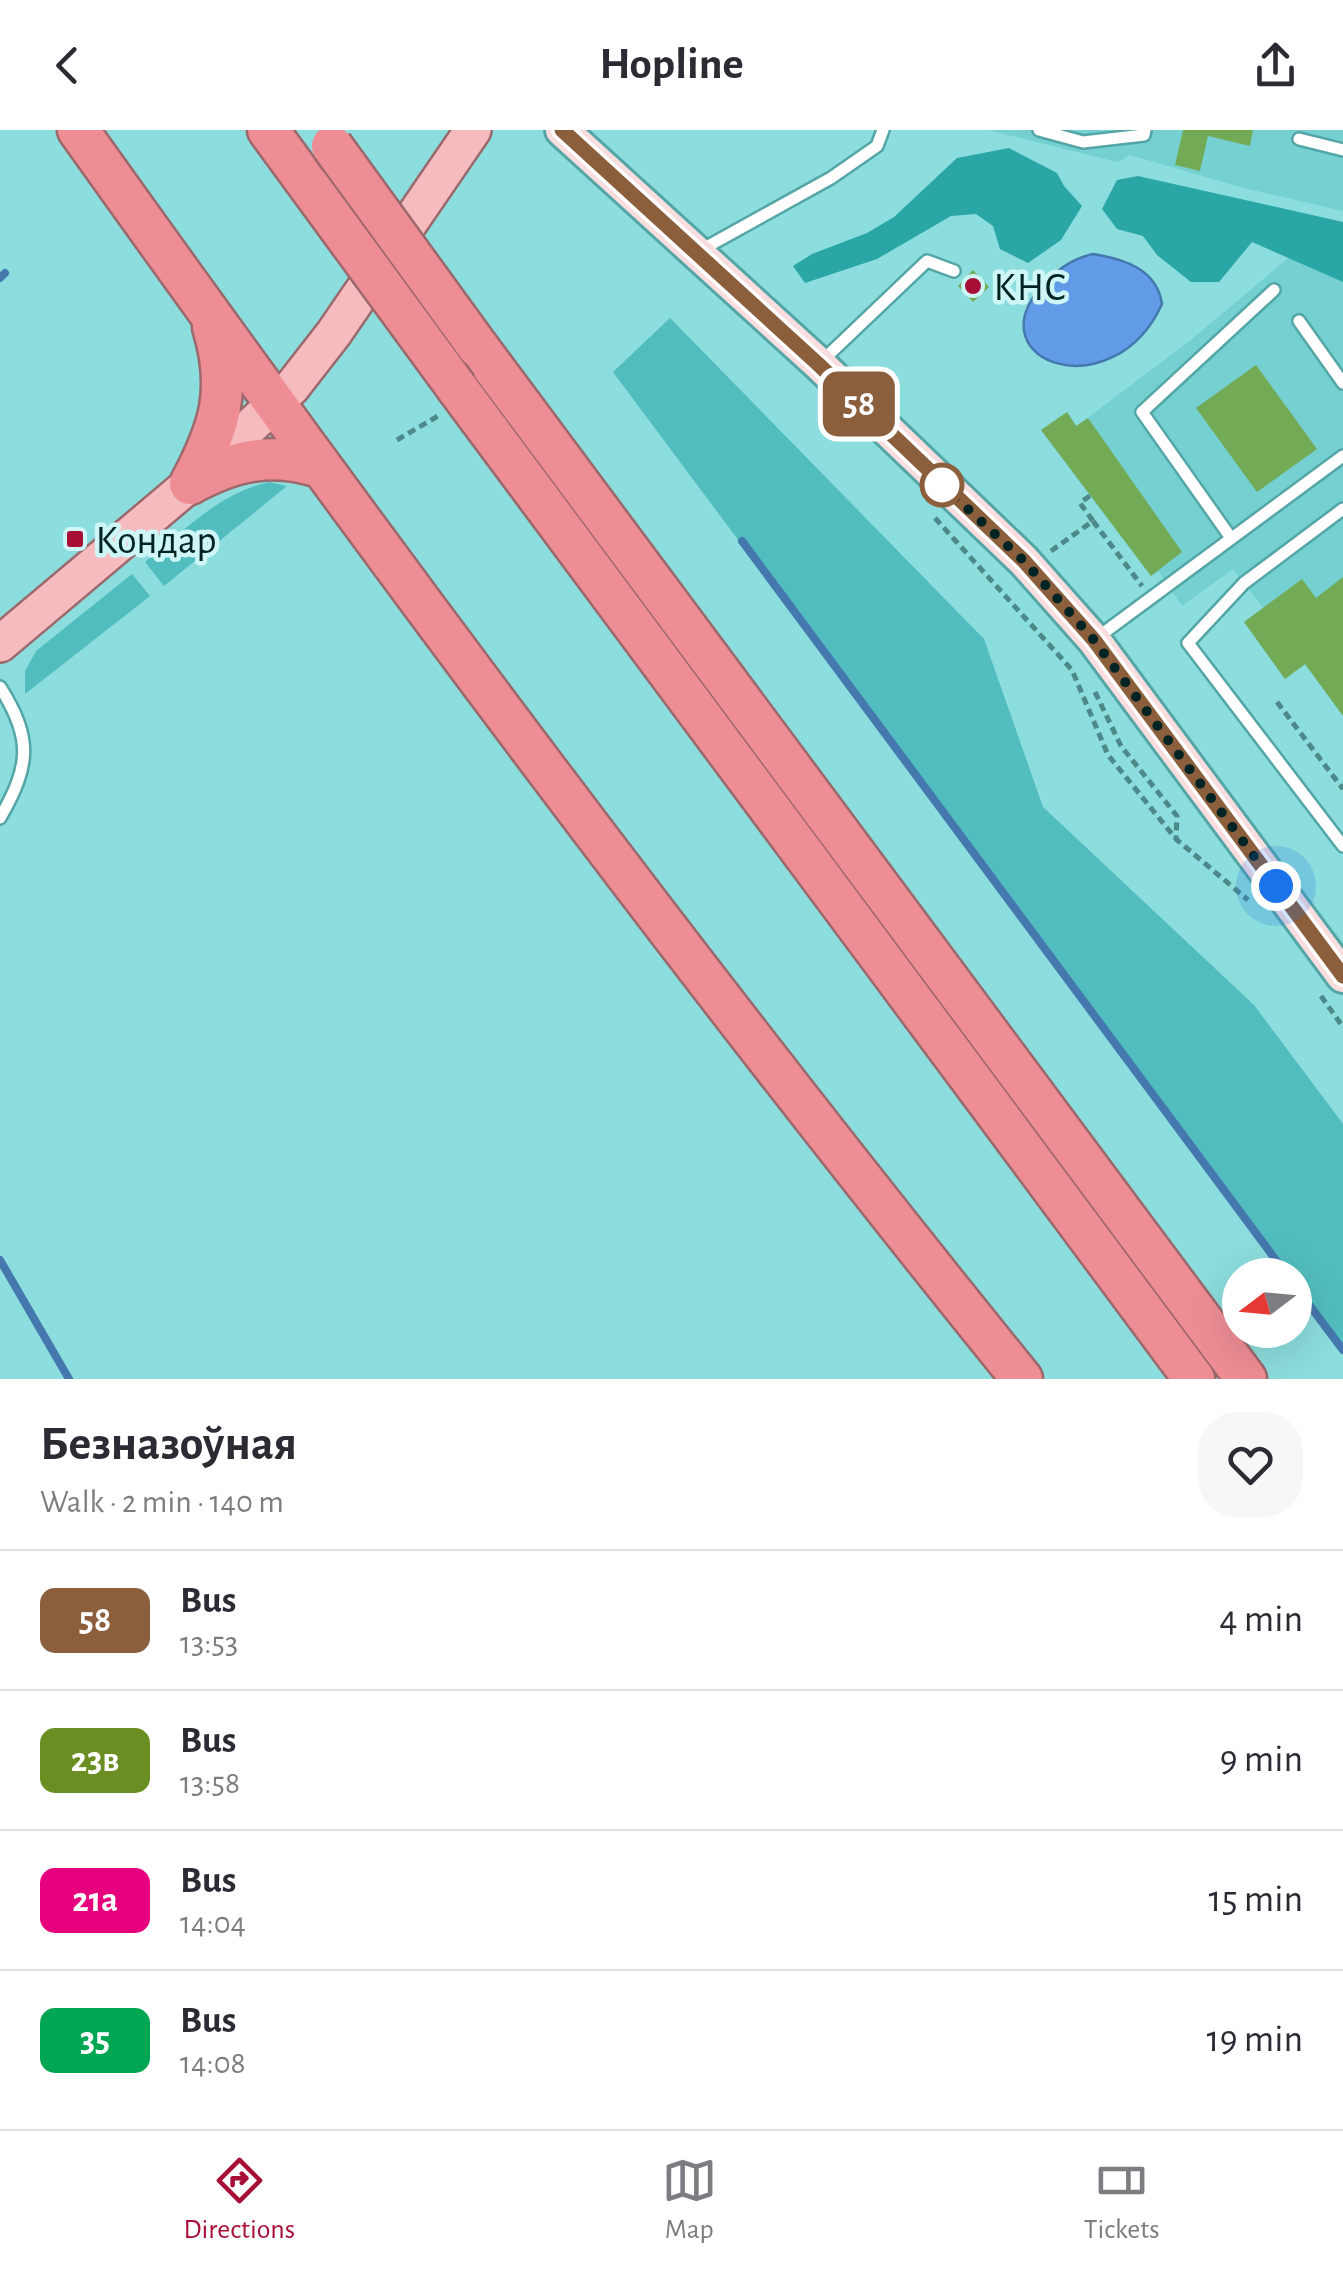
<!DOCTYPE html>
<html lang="en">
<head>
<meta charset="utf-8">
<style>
	:root { --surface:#fff; --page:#f7f7f7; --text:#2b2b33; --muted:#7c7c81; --line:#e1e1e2; --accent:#a80f37 }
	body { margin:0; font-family:"Alegreya Sans",sans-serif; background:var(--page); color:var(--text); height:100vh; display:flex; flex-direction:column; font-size:38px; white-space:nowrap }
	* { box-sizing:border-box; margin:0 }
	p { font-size:32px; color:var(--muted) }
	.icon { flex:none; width:55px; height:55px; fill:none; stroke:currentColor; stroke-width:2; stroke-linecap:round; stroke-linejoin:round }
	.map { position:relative; height:1249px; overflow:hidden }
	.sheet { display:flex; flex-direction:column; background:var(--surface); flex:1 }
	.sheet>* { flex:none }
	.badge { padding:0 20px; border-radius:15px; font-size:35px; line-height:65px }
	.needle { width:65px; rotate:254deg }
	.buttons { position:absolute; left:1222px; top:1128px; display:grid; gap:20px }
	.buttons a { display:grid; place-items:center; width:90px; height:90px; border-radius:50%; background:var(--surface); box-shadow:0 10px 40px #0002; font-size:50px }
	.you { position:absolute; width:50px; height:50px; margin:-25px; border:8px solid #fff; border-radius:50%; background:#1a73e8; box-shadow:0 0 0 15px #1a73e833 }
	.map>.badge { position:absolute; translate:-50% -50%; box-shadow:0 0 0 5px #fff }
	.round { display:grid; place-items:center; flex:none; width:105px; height:105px; border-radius:40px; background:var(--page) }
	.headline { display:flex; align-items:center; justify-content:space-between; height:170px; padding:0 40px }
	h1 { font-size:48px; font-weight:600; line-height:75px }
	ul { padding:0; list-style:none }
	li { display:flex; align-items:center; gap:30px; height:140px; padding:0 40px; border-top:2px solid var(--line) }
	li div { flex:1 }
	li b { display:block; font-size:38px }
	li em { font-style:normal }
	li .badge { min-width:110px; font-weight:700; text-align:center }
	header { display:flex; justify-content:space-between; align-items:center; height:130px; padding:0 40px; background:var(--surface); font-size:45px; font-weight:600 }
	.dock { display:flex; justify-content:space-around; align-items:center; height:140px; border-top:2px solid var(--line); background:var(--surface); font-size:28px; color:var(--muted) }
	.dock a { display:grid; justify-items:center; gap:5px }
	.dock .on { color:var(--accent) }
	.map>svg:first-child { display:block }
	.built { fill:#75d1d1 }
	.green { fill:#52bdbe }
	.forest { fill:#2aa6a7 }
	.water { fill:#629ce9; stroke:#4578ae; stroke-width:2.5 }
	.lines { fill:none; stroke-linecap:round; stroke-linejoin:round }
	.stream { stroke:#4578ae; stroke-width:8 }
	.building { fill:#73aa56 }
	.lane-casing { stroke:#54a6a6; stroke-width:16 }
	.secondary-casing { stroke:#54a6a6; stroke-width:38 }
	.primary-casing { stroke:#9b686c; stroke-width:40 }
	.highway-casing { stroke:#9b686c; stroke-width:45 }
	.path { stroke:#4d8989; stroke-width:5; stroke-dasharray:8 5; stroke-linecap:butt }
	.lane { stroke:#fff; stroke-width:11 }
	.secondary { stroke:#fadddf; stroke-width:32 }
	.primary { stroke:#f5bbbf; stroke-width:35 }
	.highway { stroke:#ef8d94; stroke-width:40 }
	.highway-bridge-casing { stroke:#9b686c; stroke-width:45; stroke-linecap:butt }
	.highway-bridge { stroke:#ef8d94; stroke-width:40 }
	.line-casing { stroke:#fff; stroke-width:22 }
	.line { stroke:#8b5e3c; stroke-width:15 }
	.walk { stroke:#002323; stroke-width:10; stroke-dasharray:0 18 }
	.poi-dot { fill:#a80f37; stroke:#cff6f6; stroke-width:4 }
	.stop-dot { fill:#fff; stroke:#8b5e3c; stroke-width:5 }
	.labels { text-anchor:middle; stroke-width:9; stroke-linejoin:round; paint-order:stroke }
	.poi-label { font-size:40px; fill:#002323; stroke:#cff6f6; text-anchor:start }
</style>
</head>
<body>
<header><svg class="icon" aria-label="back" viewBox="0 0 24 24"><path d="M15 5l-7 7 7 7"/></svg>Hopline<svg class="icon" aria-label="share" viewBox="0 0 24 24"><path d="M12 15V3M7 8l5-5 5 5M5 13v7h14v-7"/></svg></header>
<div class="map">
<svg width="1343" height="1249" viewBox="0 0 1343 1249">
	<rect width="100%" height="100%" fill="#8cdddd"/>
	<path class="built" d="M988,0H1343V81L1240,57L1130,25L1117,32Z
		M1299,119L1343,132V586L1305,534L1285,549L1244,492L1263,478L1233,439L1182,476L1159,442L1151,446L1041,300L1067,282L1077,296L1192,209Z"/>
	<path class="green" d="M670,188L984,509L1043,677L1254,875L1343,994V1222L1295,1157V1145H1286L613,242Z
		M269,352L287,356L164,456L145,432C183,401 220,363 269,352Z
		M132,444L150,466L25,564V541L36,521Z"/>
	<path class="forest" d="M1009,18L1057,43L1064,56L1082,76L1061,110L1028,133L1000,119L993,96L976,84L951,86L877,129L805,153L793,136L812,124L867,103L894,87L957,28Z
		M1138,46L1343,92V152L1252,112L1219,152H1191L1157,125L1143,106L1117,99L1102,79L1117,50Z"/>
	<path class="water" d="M1093,124C1124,129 1157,139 1162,174C1114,280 974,233 1042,156C1057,140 1071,129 1093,124Z"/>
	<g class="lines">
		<path class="stream" d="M0,148L5,143
			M742,411L1287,1145
			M0,1130L69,1249
			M1295,1156L1343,1220"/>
	</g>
	<path class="building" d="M1183,0H1253L1250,16L1208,6L1200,41L1175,35Z
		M973,140L989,157L973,172L958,156Z
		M1256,235L1317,319L1257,362L1196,278Z
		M1067,282L1076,296L1088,288L1182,422L1151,446L1041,300Z
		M1343,447V586L1305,534L1285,549L1244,492L1302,449L1316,468Z"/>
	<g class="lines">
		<g class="lane-casing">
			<path id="lane" d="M1039,0L1083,12L1144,5L1145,0
				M1299,9L1343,20
				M701,120L831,48L877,16L883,0
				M1299,191L1343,253
				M822,231L927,131L954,141
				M1343,379L1244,453L1188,513L1343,716
				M1231,408L1142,282L1274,160
				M1098,507L1343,326
				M0,557C33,609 30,636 0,688"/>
		</g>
		<g class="secondary-casing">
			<path id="secondary" d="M562,0L819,234L1024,431L1094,510L1343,846"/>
		</g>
		<g class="primary-casing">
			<path id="primary" d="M0,514L190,354L292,257L334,203L473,0"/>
		</g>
		<g class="highway-casing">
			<path id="highway" d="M78,0C381,425 693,843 1022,1249
				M268,0L309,56
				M478,217L1246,1249
				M457,258L1194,1249
				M190,354C220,298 232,260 213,197
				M190,354C234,330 273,321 322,338"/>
		</g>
		<path class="path" d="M397,310L438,286
			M935,388L1072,540L1108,625L1176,709L1248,770
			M1093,391L1142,456
			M1051,421L1093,391L1080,373L1091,365
			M1095,562L1121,616L1177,686L1176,709
			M1277,572L1343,659
			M1321,866L1343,897"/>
		<use href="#lane" class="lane"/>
		<use href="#secondary" class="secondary"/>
		<use href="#primary" class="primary"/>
		<use href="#highway" class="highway"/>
		<g class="highway-bridge-casing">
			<path id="highway-bridge" d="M332,16L478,217
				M309,56L457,258"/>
		</g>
		<use href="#highway-bridge" class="highway-bridge"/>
	</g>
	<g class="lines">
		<g class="line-casing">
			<path id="line" d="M562,0L818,234L1024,431L1094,510L1343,846"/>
		</g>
		<use href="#line" class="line"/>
		<path class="walk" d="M942,355L1024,431L1094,510L1276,756"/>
	</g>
	<g class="poi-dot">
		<circle cx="973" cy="156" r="10"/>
		<rect x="65" y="399" width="20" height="20" rx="5"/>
	</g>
	<circle class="stop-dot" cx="942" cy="355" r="20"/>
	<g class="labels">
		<g class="poi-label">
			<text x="993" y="170">КНС</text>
			<text x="95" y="423">Кондар</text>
		</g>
	</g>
</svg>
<div class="buttons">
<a><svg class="needle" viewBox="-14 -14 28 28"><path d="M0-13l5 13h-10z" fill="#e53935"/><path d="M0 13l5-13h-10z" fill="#7c7c81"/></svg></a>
</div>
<div class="you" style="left:1276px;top:756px"></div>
<b class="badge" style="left:859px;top:274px;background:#8b5e3c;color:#fff">58</b>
</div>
<section class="sheet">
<div class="headline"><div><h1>Безназоўная</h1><p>Walk · 2 min · 140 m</p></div><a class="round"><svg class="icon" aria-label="heart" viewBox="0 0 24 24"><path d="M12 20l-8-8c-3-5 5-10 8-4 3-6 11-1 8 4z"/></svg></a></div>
<ul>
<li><span class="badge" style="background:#8b5e3c;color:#fff">58</span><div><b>Bus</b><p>13:53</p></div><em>4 min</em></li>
<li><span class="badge" style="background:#6b8e23;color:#fff">23в</span><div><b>Bus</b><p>13:58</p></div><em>9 min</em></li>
<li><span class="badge" style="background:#e6007e;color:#fff">21а</span><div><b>Bus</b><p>14:04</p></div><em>15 min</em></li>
<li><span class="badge" style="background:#00a651;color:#fff">35</span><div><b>Bus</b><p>14:08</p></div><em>19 min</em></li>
</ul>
</section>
<nav class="dock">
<a class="on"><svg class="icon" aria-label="directions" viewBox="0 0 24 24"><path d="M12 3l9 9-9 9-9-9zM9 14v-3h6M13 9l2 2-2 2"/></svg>Directions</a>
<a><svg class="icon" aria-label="map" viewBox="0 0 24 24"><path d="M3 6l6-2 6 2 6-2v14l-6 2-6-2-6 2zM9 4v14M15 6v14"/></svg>Map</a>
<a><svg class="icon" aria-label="tickets" viewBox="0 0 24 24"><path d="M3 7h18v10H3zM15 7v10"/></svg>Tickets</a>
</nav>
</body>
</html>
